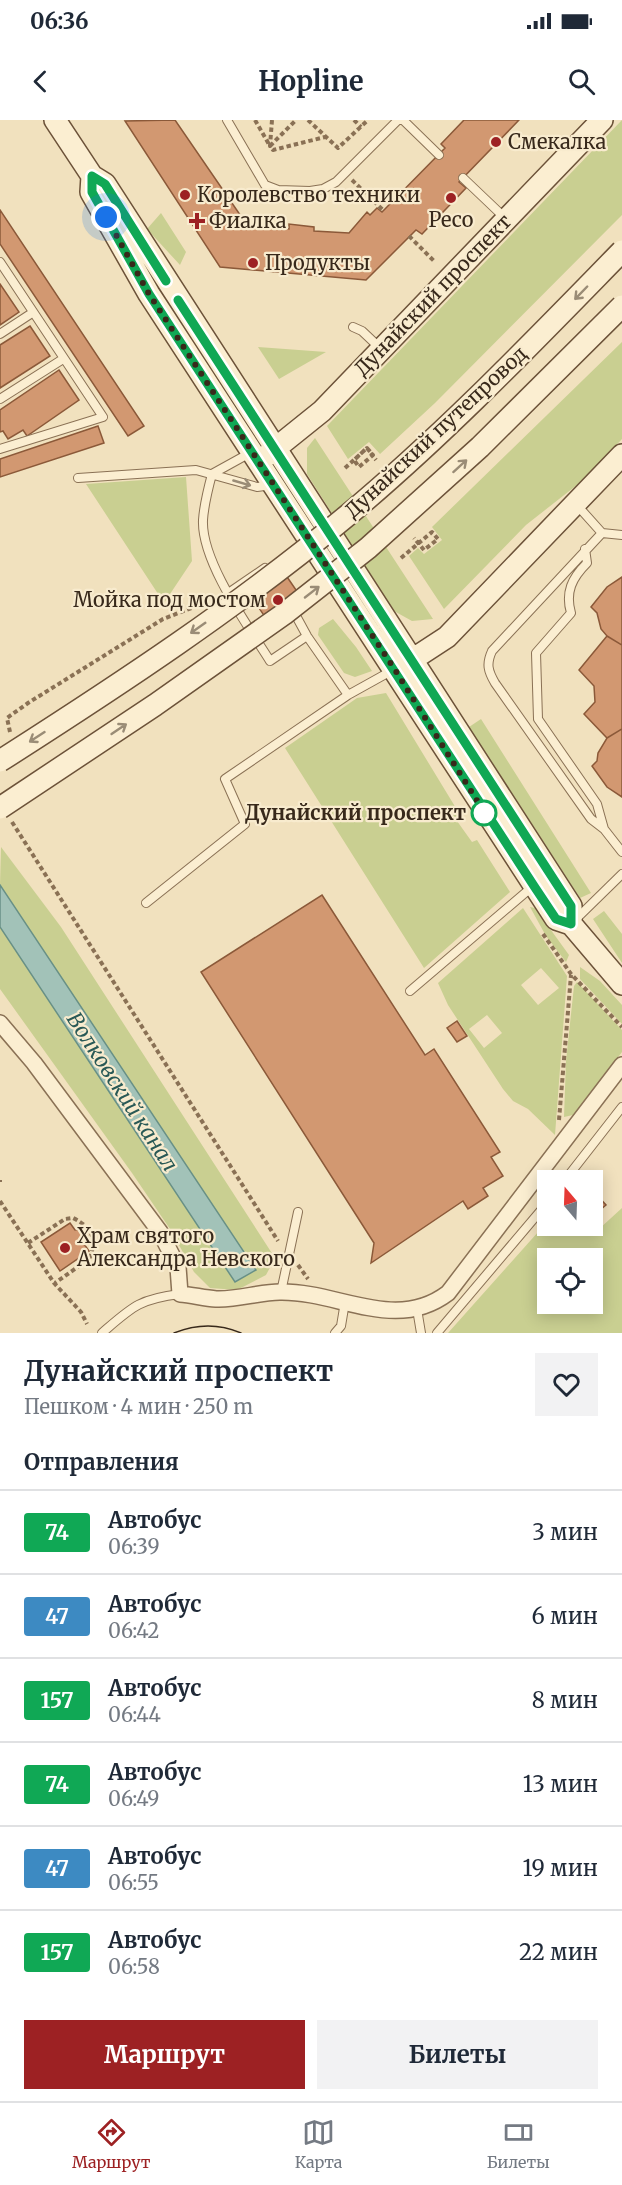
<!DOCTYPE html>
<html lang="ru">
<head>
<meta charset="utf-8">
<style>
	:root { --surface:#fff; --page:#f2f2f3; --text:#1f2937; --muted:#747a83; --line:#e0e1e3; --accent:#9d2123 }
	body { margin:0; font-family:Merriweather,serif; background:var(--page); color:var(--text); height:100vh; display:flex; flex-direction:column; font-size:22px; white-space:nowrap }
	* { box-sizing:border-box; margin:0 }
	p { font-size:20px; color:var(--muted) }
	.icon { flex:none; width:33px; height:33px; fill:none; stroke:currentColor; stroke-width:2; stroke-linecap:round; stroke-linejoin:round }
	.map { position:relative; height:1213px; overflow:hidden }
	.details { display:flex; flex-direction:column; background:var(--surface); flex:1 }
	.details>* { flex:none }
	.badge { padding:0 12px; border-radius:4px; font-size:21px; line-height:39px }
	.needle { width:39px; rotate:341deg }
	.tools { position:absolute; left:537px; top:1050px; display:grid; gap:12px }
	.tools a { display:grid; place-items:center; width:66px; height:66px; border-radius:0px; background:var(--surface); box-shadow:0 3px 15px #0003; font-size:30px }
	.you { position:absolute; width:30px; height:30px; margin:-15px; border:4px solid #fff; border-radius:50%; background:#1a73e8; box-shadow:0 0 0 9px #1a73e833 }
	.map>.badge { position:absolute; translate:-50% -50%; box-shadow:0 0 0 3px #fff }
	h2 { padding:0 24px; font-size:22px; line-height:54px }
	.round { display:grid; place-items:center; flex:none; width:63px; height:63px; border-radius:0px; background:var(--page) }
	.overview { display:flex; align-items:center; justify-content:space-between; height:102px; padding:0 24px }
	h1 { font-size:28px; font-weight:700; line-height:45px }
	.action { display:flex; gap:12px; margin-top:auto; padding:12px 24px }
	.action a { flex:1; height:69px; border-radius:0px; background:var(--accent); color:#fff; font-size:24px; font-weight:700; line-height:69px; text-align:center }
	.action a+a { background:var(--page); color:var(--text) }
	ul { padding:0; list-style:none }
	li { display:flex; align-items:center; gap:18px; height:84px; padding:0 24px; border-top:2px solid var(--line) }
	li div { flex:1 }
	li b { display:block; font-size:22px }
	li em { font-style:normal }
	li .badge { min-width:66px; font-weight:700; text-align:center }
	.status { display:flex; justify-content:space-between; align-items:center; height:42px; padding:0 30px; background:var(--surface); direction:ltr }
	.status svg { height:16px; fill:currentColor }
	header { display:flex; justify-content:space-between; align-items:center; height:78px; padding:0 24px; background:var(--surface); font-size:27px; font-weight:700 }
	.menu { display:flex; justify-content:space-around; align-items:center; height:84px; border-top:2px solid var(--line); background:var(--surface); font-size:16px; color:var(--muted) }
	.menu a { display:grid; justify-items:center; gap:3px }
	.menu .current { color:var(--accent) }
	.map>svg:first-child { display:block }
	.green { fill:#c9cf91; fill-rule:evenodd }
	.water { fill:#a2c2b8; stroke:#689086; stroke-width:1.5 }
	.building { fill:#d29871; stroke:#8b5939; stroke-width:1.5 }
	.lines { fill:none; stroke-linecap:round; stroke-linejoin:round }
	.lane-casing { stroke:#8a7155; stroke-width:10 }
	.street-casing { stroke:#8a7155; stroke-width:18 }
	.secondary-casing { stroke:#6c5239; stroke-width:24 }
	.path { stroke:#8a7155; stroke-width:4; stroke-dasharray:4.5 3; stroke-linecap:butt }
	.lane { stroke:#fbeed1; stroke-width:8 }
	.street { stroke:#fbeed1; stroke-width:15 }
	.secondary { stroke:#fbeed1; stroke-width:21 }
	.tram { stroke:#38291b; stroke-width:1.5 }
	.secondary-bridge-casing { stroke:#6c5239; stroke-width:24; stroke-linecap:butt }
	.secondary-bridge { stroke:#fbeed1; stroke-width:21 }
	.oneway { stroke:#9a8c76 }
	.line-casing { stroke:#fff; stroke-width:14 }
	.line { stroke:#10a855; stroke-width:9 }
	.walk { stroke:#38291b; stroke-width:6; stroke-dasharray:0 10.8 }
	.poi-dot { fill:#9d2123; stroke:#f8ebce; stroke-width:2 }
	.stop-dot { fill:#fff; stroke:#10a855; stroke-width:3 }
	.labels { text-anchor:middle; stroke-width:4.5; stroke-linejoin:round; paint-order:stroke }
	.poi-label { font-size:20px; fill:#38291b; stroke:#f8ebce; text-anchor:start }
	.street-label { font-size:20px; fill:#38291b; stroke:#f8ebce }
	.stop-label { font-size:20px; font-weight:bold; fill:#38291b; stroke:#f8ebce; text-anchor:end }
	.water-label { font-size:21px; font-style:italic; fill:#295956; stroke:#f8ebce }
</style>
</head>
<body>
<div class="status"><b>06:36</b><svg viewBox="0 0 49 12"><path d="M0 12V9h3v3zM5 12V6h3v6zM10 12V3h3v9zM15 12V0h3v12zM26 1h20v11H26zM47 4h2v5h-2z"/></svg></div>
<header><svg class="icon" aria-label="back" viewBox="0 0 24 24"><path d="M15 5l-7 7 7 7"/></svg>Hopline<svg class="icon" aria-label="search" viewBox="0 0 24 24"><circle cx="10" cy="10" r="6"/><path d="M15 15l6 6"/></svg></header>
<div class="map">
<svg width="622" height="1213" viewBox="0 0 622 1213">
	<rect width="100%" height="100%" fill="#f1e1be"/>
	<path class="green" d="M622,0V95L435,283L380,334L369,322L348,339L327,306Z
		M161,93L186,132L180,145L147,109Z
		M622,222V319L582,361L526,405L444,489L409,436L418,428L424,434L442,420L432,407Z
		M258,227L326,232L279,259Z
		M315,318L433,499L412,501L394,491L307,354V328Z
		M186,357L192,441L164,483L86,364Z
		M333,499L356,527L372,551L355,557L344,553L318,515L319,508Z
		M386,573L462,698L457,701L472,722L477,720L510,772L424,848L285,628L357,578Z
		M481,599L591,773L580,778L469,607Z
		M1,727L61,807L275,1138L266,1155L237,1170L210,1168L194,1152L170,1109L132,1053L0,869V807L235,1162L255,1150L0,765Z
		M530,787L535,788L569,835L566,842L546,816Z
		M523,788L567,856L555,1015L528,989L513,981L503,969L448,885L438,863ZM541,848L559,868L538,885L521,865ZM487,895L502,913L484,928L469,909Z
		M604,791L622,814V843L593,799Z
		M580,847L600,861L622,885V904L580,859Z
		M577,862L622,910V932L573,995L564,997L566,941L574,866Z
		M622,1088V1213H448L547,1102L548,1106H592L593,1102L599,1109ZM548,1138H592V1184H548Z"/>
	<path class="water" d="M0,765L256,1150L235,1162L0,807Z"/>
	<path class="building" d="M175,0L247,105L289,109V104L314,107V111L349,113L367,92L370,95L377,88L382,92L445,28L441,24L464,0H519L459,62L466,68L422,114L416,110L366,160L220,147L125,1Z
		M0,90L144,306L128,316L0,124Z
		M0,164L19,192L0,205Z
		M30,206L50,236L0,268V225Z
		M59,250L79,280L27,316L23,310L8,319L3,311L0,312V290Z
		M98,306L104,323L0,357V339Z
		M283,451L307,486L273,509L249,473Z
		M622,457V525L607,516L601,509L597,493L591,487L607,467Z
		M607,516L622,525V609L607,618L584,594L595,582L594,566L579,550Z
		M622,609V677L607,667L592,646L597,641L598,633L607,618Z
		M322,775L425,935L434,929L500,1032L491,1037L503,1056L483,1068L488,1076L468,1089L463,1081L371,1143L374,1123L201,852Z
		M457,901L467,916L457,922L447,908Z
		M595,1073L606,1085L600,1090L592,1082Z
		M70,1103L75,1110L82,1109L86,1112L88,1117L84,1124L89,1131L60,1151L41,1122Z"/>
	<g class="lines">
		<g class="lane-casing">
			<path id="lane" d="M227,0L265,65L278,70L310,71L323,69L336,62L398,0
				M403,0L439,35
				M463,58L505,98
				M0,142L103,297L0,329
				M353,207L362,211L380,228
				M0,214L32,193
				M0,279L63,239
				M212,354C208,369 204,384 203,400C201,441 248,506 270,541L307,516
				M212,354L250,333
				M78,358L196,350L257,367L272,365
				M576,384L602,413L622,415
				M602,413L492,531C486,544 488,551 495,563L591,699L604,709L622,732
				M585,429L587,443C572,458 565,472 571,493L536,533L538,599L597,684L604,709
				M227,474L265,448L267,450
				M295,494L307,516L348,575
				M146,783L245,704L225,659L348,575L393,550
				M574,801L622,754
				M410,871L532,767
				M565,1060L622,987
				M281,1172L298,1092
				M418,1195L421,1213
				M102,1213C132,1187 139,1179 180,1174
				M335,1213L341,1206L344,1188
				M437,1213L548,1082"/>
		</g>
		<g class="street-casing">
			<path id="street" d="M0,903L34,943L160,1112L178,1147L180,1174C192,1175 204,1178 216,1179C238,1180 259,1172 280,1172C339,1171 395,1213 448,1173L622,945"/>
		</g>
		<g class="secondary-casing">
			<path id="secondary" d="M55,0L92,56L105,64L571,786V804
				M92,56L91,72L149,174L556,799L571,804L622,864
				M266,336L322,291L602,0
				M401,547L447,517L622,335"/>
		</g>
		<path class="path" d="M255,0L270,26L296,0
			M272,0L270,26L273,30L325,17
			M308,0L338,28L368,0
			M354,0L361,7
			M352,60L384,91
			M409,116L434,141
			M345,348L367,328L373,335L359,347L354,340L367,328L376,340
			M401,438L432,412L438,419L424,430L414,418
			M10,612L7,598L28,583L163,499L194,487
			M12,702L278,1121
			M543,814L571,854L622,907
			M559,1000L571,855
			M0,1060V1062
			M0,1081L54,1163L81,1192L87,1204
			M28,1123L65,1099L73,1098C92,1107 98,1120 89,1139L55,1163
			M298,1145L308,1159"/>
		<use href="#lane" class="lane"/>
		<use href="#street" class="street"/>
		<use href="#secondary" class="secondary"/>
		<path class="tram" d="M174,1213C196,1204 218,1203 241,1213"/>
		<g class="secondary-bridge-casing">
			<path id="secondary-bridge" d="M0,641C119,565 239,486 348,395C446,313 533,222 622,131
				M0,688L155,585L284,494L368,428L480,327L622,186"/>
		</g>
		<use href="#secondary-bridge" class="secondary-bridge"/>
	</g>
	<defs><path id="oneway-shaft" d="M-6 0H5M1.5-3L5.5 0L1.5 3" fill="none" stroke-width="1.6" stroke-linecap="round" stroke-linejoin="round" transform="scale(1.5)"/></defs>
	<g class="oneway">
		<use href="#oneway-shaft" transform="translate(581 173) rotate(134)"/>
		<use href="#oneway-shaft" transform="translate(460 346) rotate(-42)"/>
		<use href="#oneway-shaft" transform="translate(242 363) rotate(16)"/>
		<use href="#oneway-shaft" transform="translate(312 472) rotate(-38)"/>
		<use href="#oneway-shaft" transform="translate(198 508) rotate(145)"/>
		<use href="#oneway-shaft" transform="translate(119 609) rotate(-34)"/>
		<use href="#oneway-shaft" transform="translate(37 617) rotate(147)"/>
	</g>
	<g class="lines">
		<g class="line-casing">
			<path id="line" d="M166,161L105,64L92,56V72L149,174L534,766L556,799L571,804V786L178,180"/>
		</g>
		<use href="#line" class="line"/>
		<path class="walk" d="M106,97L149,174L395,550L488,698L484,693"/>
	</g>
	<g class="poi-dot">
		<circle cx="496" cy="22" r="6"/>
		<circle cx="185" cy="75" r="6"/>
		<circle cx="451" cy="78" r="6"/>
		<path d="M194 92h6v6h6v6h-6v6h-6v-6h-6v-6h6z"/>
		<circle cx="253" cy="143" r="6"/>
		<circle cx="278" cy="480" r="6"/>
		<circle cx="65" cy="1128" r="6"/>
	</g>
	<circle class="stop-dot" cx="484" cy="693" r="12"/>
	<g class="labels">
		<g class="poi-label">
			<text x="508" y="29">Смекалка</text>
			<text x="197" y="82">Королевство техники</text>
			<text x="451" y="107" text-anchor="middle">Ресо</text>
			<text x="209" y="108">Фиалка</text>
			<text x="265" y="150">Продукты</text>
			<text x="266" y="487" text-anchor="end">Мойка под мостом</text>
			<text x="77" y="1123">Храм святого<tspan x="77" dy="23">Александра Невского</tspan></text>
		</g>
		<g class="street-label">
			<text transform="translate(433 175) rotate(-46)" y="7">Дунайский проспект</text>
			<text transform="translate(436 312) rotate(-43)" y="7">Дунайский путепровод</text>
		</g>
		<g class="stop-label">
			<text x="466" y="700">Дунайский проспект</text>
		</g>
		<g class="water-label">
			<text transform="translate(122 972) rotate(57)" y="7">Волковский канал</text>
		</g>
	</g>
</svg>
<div class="tools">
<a><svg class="needle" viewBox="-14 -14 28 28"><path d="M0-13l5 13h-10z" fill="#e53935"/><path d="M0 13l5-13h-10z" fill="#747a83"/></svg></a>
<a><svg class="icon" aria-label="locate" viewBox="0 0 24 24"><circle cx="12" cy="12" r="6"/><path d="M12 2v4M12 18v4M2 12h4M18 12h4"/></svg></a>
</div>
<div class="you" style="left:106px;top:97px"></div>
</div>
<section class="details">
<div class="overview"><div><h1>Дунайский проспект</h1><p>Пешком · 4 мин · 250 m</p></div><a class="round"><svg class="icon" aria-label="heart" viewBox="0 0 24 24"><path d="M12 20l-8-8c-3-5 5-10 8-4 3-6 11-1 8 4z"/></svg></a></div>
<h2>Отправления</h2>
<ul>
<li><span class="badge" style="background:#10a855;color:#fff">74</span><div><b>Автобус</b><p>06:39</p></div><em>3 мин</em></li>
<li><span class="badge" style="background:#3d8ac2;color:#fff">47</span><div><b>Автобус</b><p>06:42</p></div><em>6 мин</em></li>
<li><span class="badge" style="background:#10a855;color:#fff">157</span><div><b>Автобус</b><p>06:44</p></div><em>8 мин</em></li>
<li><span class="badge" style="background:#10a855;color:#fff">74</span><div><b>Автобус</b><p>06:49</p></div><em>13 мин</em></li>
<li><span class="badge" style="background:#3d8ac2;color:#fff">47</span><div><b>Автобус</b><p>06:55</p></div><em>19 мин</em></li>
<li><span class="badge" style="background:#10a855;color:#fff">157</span><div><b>Автобус</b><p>06:58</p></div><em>22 мин</em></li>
</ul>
<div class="action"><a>Маршрут</a><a>Билеты</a></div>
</section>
<nav class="menu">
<a class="current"><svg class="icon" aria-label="directions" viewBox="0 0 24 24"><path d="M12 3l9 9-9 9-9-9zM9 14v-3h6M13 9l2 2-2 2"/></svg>Маршрут</a>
<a><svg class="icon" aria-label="map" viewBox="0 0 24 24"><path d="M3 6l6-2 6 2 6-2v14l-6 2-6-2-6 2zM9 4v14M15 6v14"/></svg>Карта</a>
<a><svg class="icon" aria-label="tickets" viewBox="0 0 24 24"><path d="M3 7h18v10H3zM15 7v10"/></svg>Билеты</a>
</nav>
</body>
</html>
